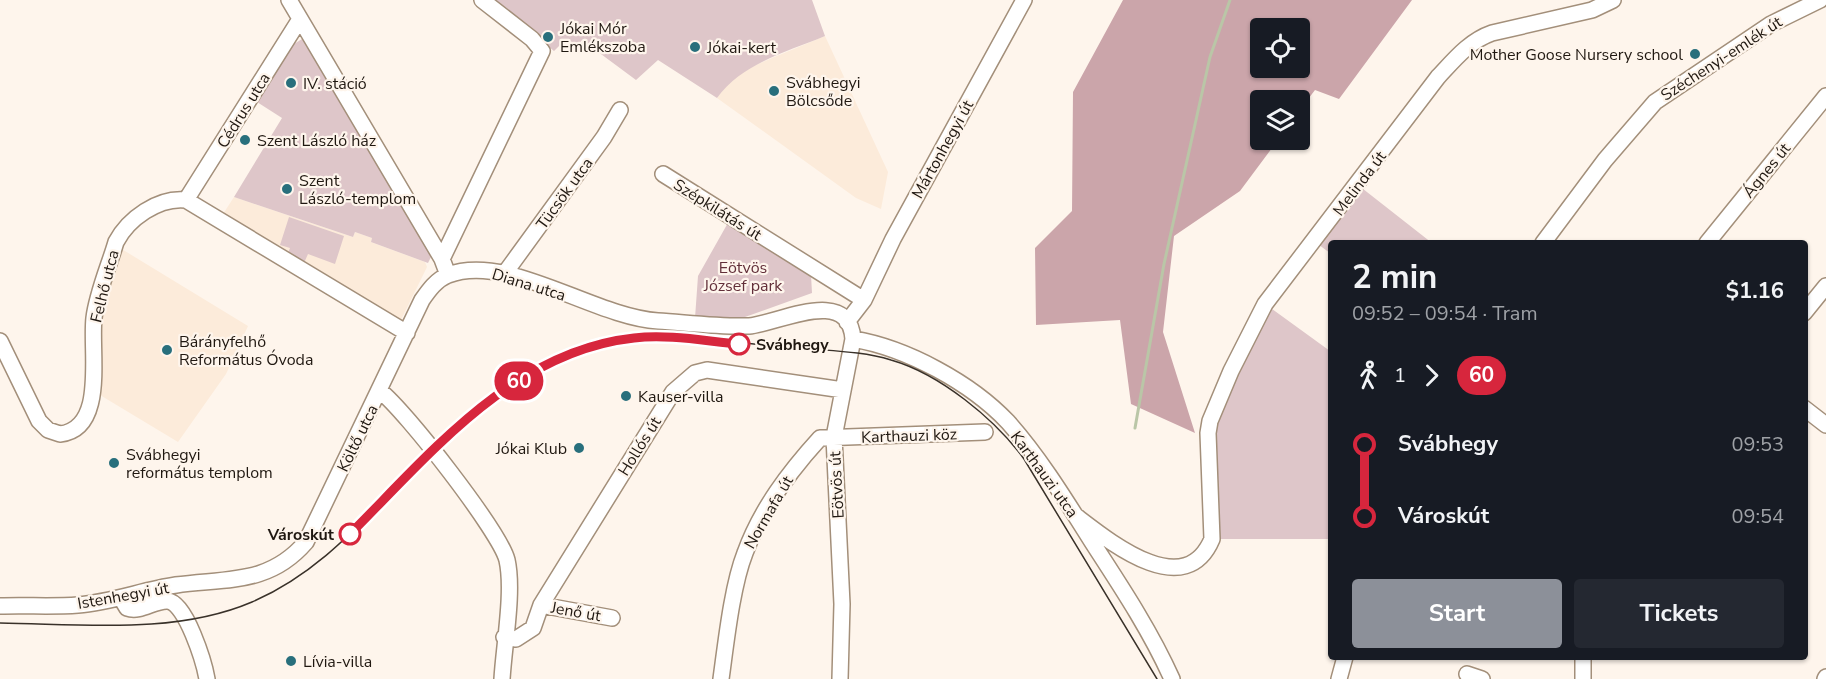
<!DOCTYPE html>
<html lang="en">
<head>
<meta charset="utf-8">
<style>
	:root { --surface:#171b24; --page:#242831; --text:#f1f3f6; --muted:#9ea1a6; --accent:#8c9099 }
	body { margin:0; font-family:"Nunito Sans",sans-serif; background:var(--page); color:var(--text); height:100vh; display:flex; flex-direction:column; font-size:22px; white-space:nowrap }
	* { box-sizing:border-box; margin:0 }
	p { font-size:20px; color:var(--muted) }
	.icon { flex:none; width:33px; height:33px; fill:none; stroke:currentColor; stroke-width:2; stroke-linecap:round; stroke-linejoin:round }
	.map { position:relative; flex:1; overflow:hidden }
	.side { position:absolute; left:1328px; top:240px; width:480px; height:420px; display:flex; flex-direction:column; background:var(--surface); border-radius:6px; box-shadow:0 2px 4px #0004 }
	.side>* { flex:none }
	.badge { padding:0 12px; border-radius:20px; font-size:21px; line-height:39px }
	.tools { position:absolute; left:1250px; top:18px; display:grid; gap:12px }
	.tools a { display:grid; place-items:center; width:60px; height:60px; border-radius:6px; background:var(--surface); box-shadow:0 2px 4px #0004; font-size:30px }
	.map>.badge { position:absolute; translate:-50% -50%; box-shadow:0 0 0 3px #fff }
	.legs { display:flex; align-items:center; gap:9px; height:66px; padding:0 24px; font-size:20px }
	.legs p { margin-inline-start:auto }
	.head { display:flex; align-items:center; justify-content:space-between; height:102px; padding:0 24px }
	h1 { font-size:33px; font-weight:700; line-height:45px }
	.primary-button { display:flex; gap:12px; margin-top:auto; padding:12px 24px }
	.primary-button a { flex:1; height:69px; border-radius:6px; background:var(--accent); color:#fff; font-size:24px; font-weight:700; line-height:69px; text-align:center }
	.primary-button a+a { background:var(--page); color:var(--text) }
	ul { padding:0 24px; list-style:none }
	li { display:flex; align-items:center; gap:21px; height:72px; font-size:22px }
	li i { display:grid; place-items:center; width:9px; height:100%; margin:0 8px; background:currentColor }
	li i::after { content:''; width:15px; height:15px; margin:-8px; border:4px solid; border-radius:50%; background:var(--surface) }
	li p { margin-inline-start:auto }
	li:first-child i { background:linear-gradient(#0000 50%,currentColor 0) }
	li:last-child i { background:linear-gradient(currentColor 50%,#0000 0) }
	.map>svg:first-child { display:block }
	.built { fill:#fcebda }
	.green { fill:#dec6c9 }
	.forest { fill:#cba5aa; fill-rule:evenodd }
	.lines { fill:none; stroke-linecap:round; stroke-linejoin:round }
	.stream { stroke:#bac6a7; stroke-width:3 }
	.minor-casing { stroke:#a38f7a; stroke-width:18 }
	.minor { stroke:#fff; stroke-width:15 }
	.tram { stroke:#393129; stroke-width:1.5 }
	.line-1-casing { stroke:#fff; stroke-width:14 }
	.line-1 { stroke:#d7263d; stroke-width:9 }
	.poi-dot { fill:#286f7c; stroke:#fef5ec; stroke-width:2 }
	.stop-1-dot { fill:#fff; stroke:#d7263d; stroke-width:3 }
	.labels { text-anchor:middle; stroke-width:4.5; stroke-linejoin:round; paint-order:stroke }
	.poi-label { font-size:16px; fill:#201811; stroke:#fef5ec; text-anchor:start }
	.street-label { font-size:16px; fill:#201811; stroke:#fef5ec }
	.park-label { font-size:16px; fill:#622f39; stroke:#fef5ec }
	.stop-label { font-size:16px; font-weight:bold; fill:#201811; stroke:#fef5ec; text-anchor:start }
</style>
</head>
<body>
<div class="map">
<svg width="1826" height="679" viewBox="0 0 1826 679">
	<rect width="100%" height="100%" fill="#fef5ec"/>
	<path class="built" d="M825,36L888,172L881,209L856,198L717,98L728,82L746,69Z
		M234,197L353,237L355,232L372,238L371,242L425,262L427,267L400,322L223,214Z
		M120,248L248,326L226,374L178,442L95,392L101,313Z"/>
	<path class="green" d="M493,0H812L825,36C787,52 742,63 717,98L658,60L636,80L582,40L577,46L567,49L561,44L554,51Z
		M302,39L306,41L432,255L428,263L371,242L372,238L355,232L353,237L234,197L282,118L257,102L294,44Z
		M1358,185L1432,243H1330V253L1315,242Z
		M289,217L344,236L335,264L308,254L304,263L288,253L290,248L280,245Z
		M729,221L811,275L812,293L745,317L695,318L698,276Z
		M1265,304L1330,351V539H1212L1208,433Z"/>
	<path class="forest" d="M1123,0H1412L1339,99L1315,90L1299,111V100H1260V140H1278L1240,191L1174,236L1163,332L1195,433L1131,404L1120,320L1036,325L1035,248L1072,211L1073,92ZM1260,28H1299V68H1260Z"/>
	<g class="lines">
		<path class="stream" d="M1135,428L1164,264L1210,57L1230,0"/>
		<g class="minor-casing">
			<path id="minor" d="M289,0L442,259L448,275
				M663,174L864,300
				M186,200L300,19
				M1543,243L1605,160L1655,102L1771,24L1820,0
				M1707,243L1826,96
				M442,259L542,51L532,39L482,0
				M505,273L604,137L620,110
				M1804,313L1826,286
				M847,322L864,300L893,239L1024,0
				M853,339C907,348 971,383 1008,422C1041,459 1068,504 1094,545C1122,588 1151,632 1172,679
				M0,341L39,421L48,430L60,434C107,429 90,351 94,318C97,293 109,266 116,242C128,219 158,197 186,200L407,333
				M380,391C405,410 500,532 507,560C514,591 504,645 502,679
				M1804,408L1826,425
				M1076,516C1110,542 1185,603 1212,539L1208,433L1210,421L1231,371L1265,304L1438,77C1454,60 1469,41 1492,33L1592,10L1613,0
				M121,598L127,608C141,613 154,600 168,601C186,603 204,662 207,679
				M541,605L612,618
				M0,606C26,605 52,607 78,605C112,602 143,590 176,585C227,578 269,585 306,542L422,300C429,290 436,280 448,275C507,252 594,317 658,321C688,323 719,327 749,326C777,324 849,285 853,339L834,437L842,604L840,679
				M504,637L516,639L533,628L541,605L673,392L695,373L707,370L843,390
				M1467,674L1482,679
				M721,679C726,643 732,586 745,553C761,509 789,472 820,438L985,432
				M1339,679L1345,657
				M1583,679V657
				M1825,679L1826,677"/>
		</g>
		<use href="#minor" class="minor"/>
		<path class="tram" d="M0,623C82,624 175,635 252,602C310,577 350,535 393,491C460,423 535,346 638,338C686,334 750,345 799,348C830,351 862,351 891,360C940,374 995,419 1024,459L1157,679"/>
	</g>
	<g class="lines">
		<g class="line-1-casing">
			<path id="line-1" d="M350,534C430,454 513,351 634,338C668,334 705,341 739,344"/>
		</g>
		<use href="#line-1" class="line-1"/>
	</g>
	<g class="poi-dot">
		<circle cx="548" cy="37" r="6"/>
		<circle cx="695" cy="47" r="6"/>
		<circle cx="1695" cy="54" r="6"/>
		<circle cx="291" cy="83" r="6"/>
		<circle cx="774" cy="91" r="6"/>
		<circle cx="245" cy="140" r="6"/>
		<circle cx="287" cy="189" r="6"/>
		<circle cx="167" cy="350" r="6"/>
		<circle cx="626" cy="396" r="6"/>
		<circle cx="579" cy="448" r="6"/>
		<circle cx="114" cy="463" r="6"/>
		<circle cx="291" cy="661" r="6"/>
	</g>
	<g class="stop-1-dot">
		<circle cx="739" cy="344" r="10"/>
		<circle cx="350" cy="534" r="10"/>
	</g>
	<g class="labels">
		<g class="poi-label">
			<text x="560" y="34">Jókai Mór<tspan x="560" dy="18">Emlékszoba</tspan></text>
			<text x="707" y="53">Jókai-kert</text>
			<text x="1683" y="60" text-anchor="end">Mother Goose Nursery school</text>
			<text x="786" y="88">Svábhegyi<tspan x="786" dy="18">Bölcsőde</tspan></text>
			<text x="303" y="89">IV. stáció</text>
			<text x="257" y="146">Szent László ház</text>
			<text x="299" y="186">Szent<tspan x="299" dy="18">László-templom</tspan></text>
			<text x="179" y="347">Bárányfelhő<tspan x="179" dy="18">Református Óvoda</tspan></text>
			<text x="638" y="402">Kauser-villa</text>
			<text x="567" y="454" text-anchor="end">Jókai Klub</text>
			<text x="126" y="460">Svábhegyi<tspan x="126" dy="18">református templom</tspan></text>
			<text x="303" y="667">Lívia-villa</text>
		</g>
		<g class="street-label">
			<text transform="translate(1721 58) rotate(-33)" y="6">Széchenyi-emlék út</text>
			<text transform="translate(243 110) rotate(-58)" y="6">Cédrus utca</text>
			<text transform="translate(942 149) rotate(-61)" y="6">Mártonhegyi út</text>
			<text transform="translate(1766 170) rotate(-51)" y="6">Ágnes út</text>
			<text transform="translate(1359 183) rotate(-53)" y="6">Melinda út</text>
			<text transform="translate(564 193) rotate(-54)" y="6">Tücsök utca</text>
			<text transform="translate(718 209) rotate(32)" y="6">Szépkilátás út</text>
			<text transform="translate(529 284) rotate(17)" y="6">Diana utca</text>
			<text transform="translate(104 286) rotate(-76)" y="6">Felhő utca</text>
			<text transform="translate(909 435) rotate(-2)" y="6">Karthauzi köz</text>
			<text transform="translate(357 438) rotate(-64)" y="6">Költő utca</text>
			<text transform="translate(639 446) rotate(-58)" y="6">Hollós út</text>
			<text transform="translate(1045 474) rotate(54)" y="6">Karthauzi utca</text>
			<text transform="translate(836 485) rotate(-93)" y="6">Eötvös út</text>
			<text transform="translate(768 512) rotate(-60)" y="6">Normafa út</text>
			<text transform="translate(123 595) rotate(-10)" y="6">Istenhegyi út</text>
			<text transform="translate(576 611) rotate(10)" y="6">Jenő út</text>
		</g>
		<g class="park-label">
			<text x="743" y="273">Eötvös<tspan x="743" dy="18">József park</tspan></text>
		</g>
		<g class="stop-label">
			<text x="756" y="350">Svábhegy</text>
			<text x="334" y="540" text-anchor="end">Városkút</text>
		</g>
	</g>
</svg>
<div class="tools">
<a><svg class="icon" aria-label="locate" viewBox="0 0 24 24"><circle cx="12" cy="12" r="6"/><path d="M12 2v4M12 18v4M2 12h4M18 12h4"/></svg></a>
<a><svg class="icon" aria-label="layers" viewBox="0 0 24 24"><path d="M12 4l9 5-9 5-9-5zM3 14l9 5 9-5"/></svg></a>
</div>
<b class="badge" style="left:519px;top:381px;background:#d7263d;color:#fff">60</b>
<section class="side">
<div class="head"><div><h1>2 min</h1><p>09:52 – 09:54 · Tram</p></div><b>$1.16</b></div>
<div class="legs"><svg class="icon" aria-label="walk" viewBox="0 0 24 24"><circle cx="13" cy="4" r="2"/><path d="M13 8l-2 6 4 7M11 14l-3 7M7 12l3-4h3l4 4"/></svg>1<svg class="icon" aria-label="forward" viewBox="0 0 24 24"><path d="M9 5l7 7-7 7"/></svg><b class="badge" style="background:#d7263d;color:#fff">60</b></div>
<ul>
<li><i style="color:#d7263d"></i><b>Svábhegy</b><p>09:53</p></li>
<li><i style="color:#d7263d"></i><b>Városkút</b><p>09:54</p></li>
</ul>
<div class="primary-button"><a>Start</a><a>Tickets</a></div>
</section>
</div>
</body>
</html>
